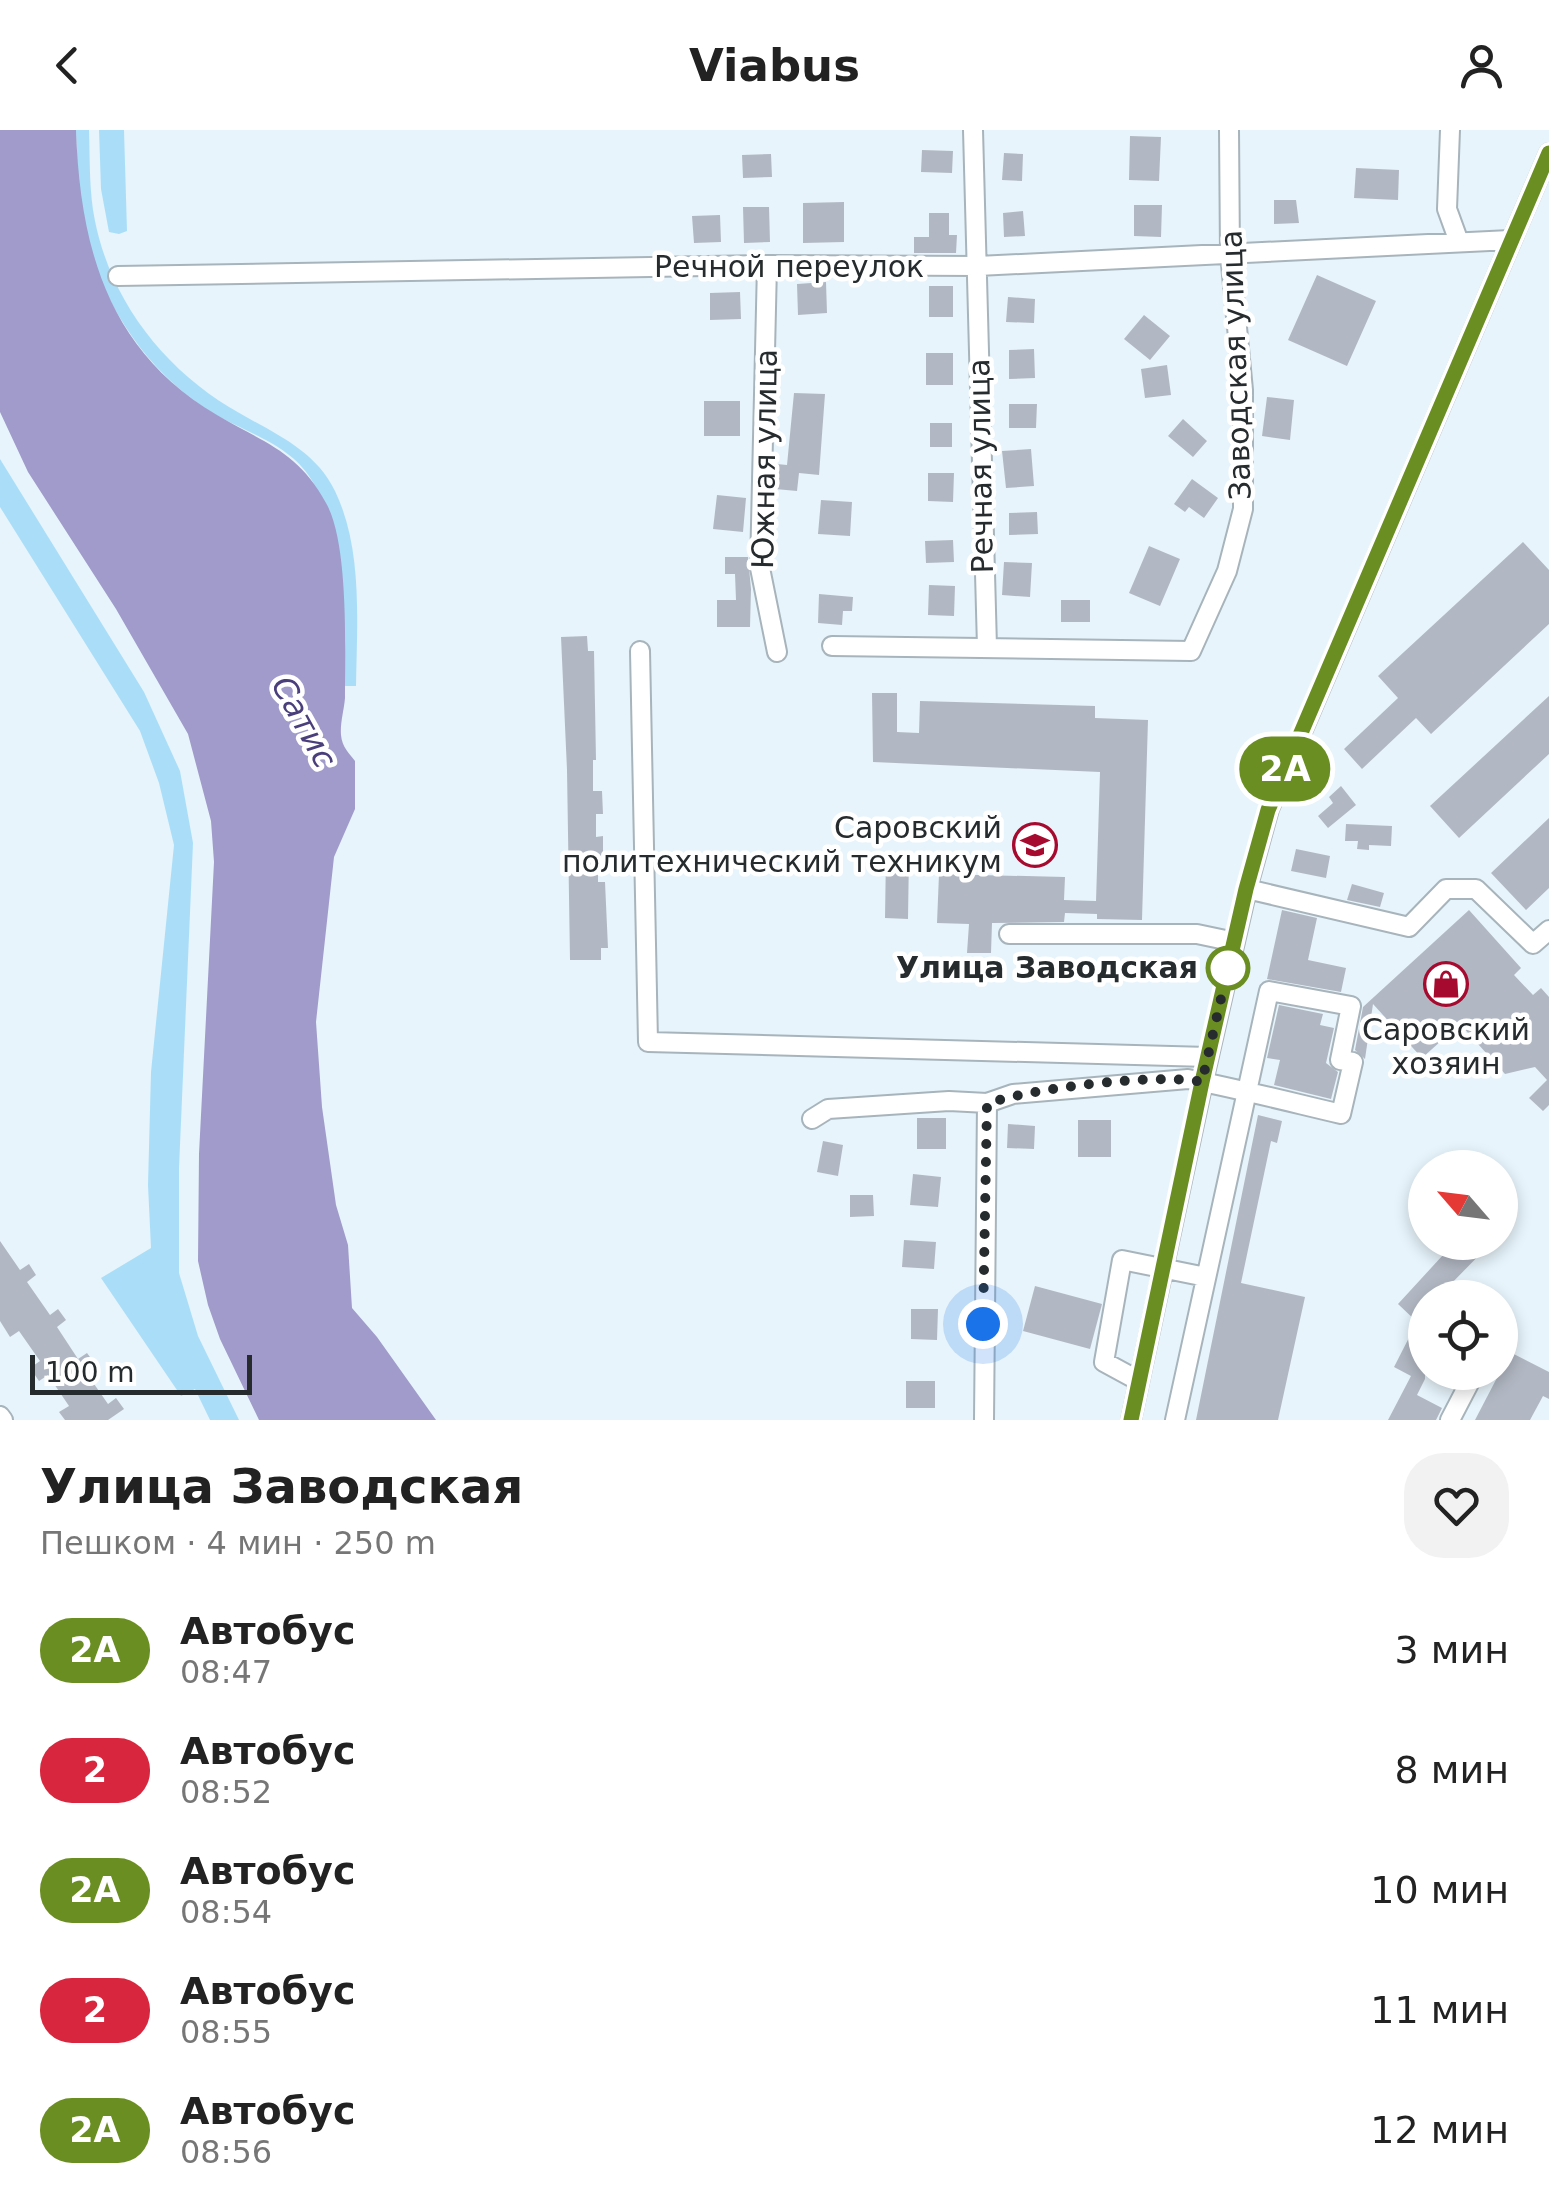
<!DOCTYPE html>
<html lang="ru">
<head>
<meta charset="utf-8">
<style>
	:root { --surface:#fff; --page:#f2f2f2; --text:#222; --muted:#767676 }
	body { margin:0; font-family:"DejaVu Sans",sans-serif; background:var(--page); color:var(--text); height:100vh; display:flex; flex-direction:column; font-size:38px; white-space:nowrap }
	* { box-sizing:border-box; margin:0 }
	p { font-size:32px; color:var(--muted) }
	.icon { flex:none; width:55px; height:55px; fill:none; stroke:currentColor; stroke-width:2; stroke-linecap:round; stroke-linejoin:round }
	.map { position:relative; height:1290px; overflow:hidden }
	.side { display:flex; flex-direction:column; background:var(--surface); flex:1 }
	.side>* { flex:none }
	.badge { padding:0 20px; border-radius:32px; font-size:35px; line-height:65px }
	.needle { width:65px; rotate:298deg }
	.buttons { position:absolute; left:1408px; top:1020px; display:grid; gap:20px }
	.buttons a { display:grid; place-items:center; width:110px; height:110px; border-radius:50%; background:var(--surface); box-shadow:0 5px 15px #0003; font-size:50px }
	.scale { position:absolute; left:30px; bottom:25px; width:222px; box-sizing:border-box; padding-left:10px; border:5px solid #262b2d; border-top:0; font-size:28px; line-height:35px; white-space:nowrap; color:#262b2d; -webkit-text-stroke:8px #fff; paint-order:stroke }
	.you { position:absolute; width:50px; height:50px; margin:-25px; border:8px solid #fff; border-radius:50%; background:#1a73e8; box-shadow:0 0 0 15px #1a73e833 }
	.map>.badge { position:absolute; translate:-50% -50%; box-shadow:0 0 0 5px #fff }
	.round { display:grid; place-items:center; flex:none; width:105px; height:105px; border-radius:40px; background:var(--page) }
	.overview { display:flex; align-items:center; justify-content:space-between; height:170px; padding:0 40px }
	h1 { font-size:48px; font-weight:700; line-height:75px }
	ul { padding:0; list-style:none }
	li { display:flex; align-items:center; gap:30px; height:120px; padding:0 40px }
	li div { flex:1 }
	li b { display:block; font-size:38px }
	li em { font-style:normal }
	li .badge { min-width:110px; font-weight:700; text-align:center }
	header { display:flex; justify-content:space-between; align-items:center; height:130px; padding:0 40px; background:var(--surface); font-size:45px; font-weight:700 }
	.map>svg:first-child { display:block }
	.green { fill:#aadef8 }
	.water { fill:#a09bca }
	.building { fill:#b2b8c3 }
	.lines { fill:none; stroke-linecap:round; stroke-linejoin:round }
	.minor-casing { stroke:#a8b4bb; stroke-width:22 }
	.minor { stroke:#fff; stroke-width:18 }
	.line-casing { stroke:#fff; stroke-width:22 }
	.line { stroke:#6b8e23; stroke-width:15 }
	.walk { stroke:#262b2d; stroke-width:10; stroke-dasharray:0 18 }
	.stop-dot { fill:#fff; stroke:#6b8e23; stroke-width:5 }
	.labels { text-anchor:middle; stroke-width:9; stroke-linejoin:round; paint-order:stroke }
	.street-label { font-size:30px; fill:#262b2d; stroke:#fff }
	.poi-label { font-size:30px; fill:#262b2d; stroke:#fff; text-anchor:end }
	.stop-label { font-size:30px; font-weight:bold; fill:#262b2d; stroke:#fff; text-anchor:end }
	.water-label { font-size:32px; font-style:italic; fill:#4a3f7b; stroke:#fff }
</style>
</head>
<body>
<header><svg class="icon" aria-label="back" viewBox="0 0 24 24"><path d="M15 5l-7 7 7 7"/></svg>Viabus<svg class="icon" aria-label="person" viewBox="0 0 24 24"><circle cx="12" cy="8" r="4"/><path d="M4 21q1-7 8-7t8 7"/></svg></header>
<div class="map">
<svg width="1549" height="1290" viewBox="0 0 1549 1290">
	<rect width="100%" height="100%" fill="#e7f4fb"/>
	<path class="green" d="M76,0H89C90,30 89,62 95,91C111,170 162,236 229,277C268,301 314,317 335,361C363,419 357,492 356,556H344C344,487 350,409 311,349C290,315 250,304 218,286C141,242 89,156 79,68C77,46 77,23 76,0Z
		M99,0H124L127,101L119,104L109,102L101,59Z
		M0,329L144,562L180,641L193,713L179,1038V1143L198,1206L239,1290H210L195,1259L181,1266L101,1148L151,1118L148,1055L151,942L174,715L159,653L140,601L0,377Z"/>
	<path class="water" d="M0,0H76C80,117 108,221 217,285C264,313 298,321 326,373C349,413 345,519 345,568C344,580 340,593 341,605C342,617 349,623 355,631V679L334,727L316,892L322,977L336,1075L348,1115L352,1178L377,1207L436,1290H259L220,1209L208,1175L198,1131L199,1024L214,732L211,691L188,604L116,479L28,342L0,282Z"/>
	<path class="building" d="M1130,6L1161,7L1159,51L1129,50Z
		M922,20L953,21L952,43L921,42Z
		M1004,23L1023,24L1022,51L1002,50Z
		M771,24L772,47L743,48L742,25Z
		M1356,38L1399,40L1398,70L1354,68Z
		M1274,70H1296L1299,93L1274,94Z
		M844,72V112L803,113V73Z
		M1134,75H1162L1161,107L1134,106Z
		M743,77H769L770,112L744,113Z
		M1023,81L1025,106L1004,107L1003,83Z
		M929,83H949V105H957L956,123H914V107H929Z
		M720,85L721,112L694,113L692,86Z
		M1317,145L1376,171L1347,236L1288,210Z
		M826,152L827,183L798,185L797,154Z
		M929,156H953V187H929Z
		M740,162L741,189L710,190V163Z
		M1008,167L1035,169L1034,193L1006,192Z
		M1144,185L1170,206L1150,230L1124,209Z
		M1034,219L1035,248L1009,249V220Z
		M926,223H953V255H926Z
		M1167,235L1171,265L1145,268L1141,239Z
		M794,263L825,264L819,345L799,343L797,361L775,359L777,334L787,335Z
		M1267,267L1294,270L1290,310L1262,306Z
		M704,271H740V306H704Z
		M1009,274H1037L1036,298H1009Z
		M1183,289L1207,311L1193,327L1168,306Z
		M930,293H952V317H930Z
		M1031,319L1034,356L1006,358L1002,321Z
		M928,343H954L953,372L928,371Z
		M1192,349L1218,368L1204,388L1189,377L1185,382L1174,374Z
		M717,365L746,368L743,402L713,399Z
		M821,370L852,372L850,406L818,404Z
		M1037,382L1038,404L1009,405V383Z
		M953,410L954,432L926,433L925,411Z
		M1523,412L1549,440V494L1431,604L1416,588L1362,639L1344,619L1398,568L1378,546Z
		M1149,416L1180,429L1160,476L1129,463Z
		M725,427H748L751,459L750,497H717V470H736L735,444H725Z
		M1004,432L1032,433L1030,467L1002,465Z
		M929,455L955,456L954,486L928,485Z
		M819,464L853,467L852,481H843L842,495L818,493Z
		M1061,470H1090V492H1061Z
		M587,506L588,521H594L596,630H593V661H602L603,684H596V707L603,706V728H598V752H605L608,818H601V830H570L567,640L561,507Z
		M872,563H897V602L919,603L920,571L1095,576V588L1148,590L1142,790L1097,789V784L1065,783L1064,792L992,793L991,823H967L969,794L937,793L939,744L1065,747L1064,770L1096,771L1100,642L873,632Z
		M1549,566V624L1459,708L1430,676Z
		M1341,656L1356,675L1328,698L1318,686L1333,673L1329,667Z
		M1549,688V758L1526,780L1491,743Z
		M1346,694L1392,696L1391,716L1369,715V720L1357,719L1358,711H1345Z
		M1296,719L1330,726L1326,748L1291,741Z
		M886,724H909L908,789L885,788Z
		M1352,754L1384,763L1380,777L1347,770Z
		M1282,780L1317,788L1308,830L1346,838L1341,862L1267,849Z
		M1469,780L1521,838L1514,845L1533,865L1541,858L1549,867V975L1543,981L1529,968L1547,950L1535,937L1505,944L1460,894L1422,928L1373,874L1365,929L1355,920L1363,877Z
		M1279,875L1323,884L1320,895L1334,898L1326,933L1338,942L1331,969L1274,955L1280,930L1267,928Z
		M1258,985L1282,991L1277,1013L1271,1011L1241,1153L1305,1167L1278,1290H1196Z
		M917,988H946V1019H917Z
		M1078,990H1111V1027H1078Z
		M1008,994L1035,996L1034,1019L1007,1018Z
		M823,1011L843,1015L838,1046L817,1042Z
		M913,1044L941,1047L938,1077L910,1075Z
		M850,1065H873L874,1086L850,1087Z
		M904,1110L936,1112L934,1139L902,1137Z
		M0,1111L20,1140L29,1134L36,1145L27,1152L50,1185L58,1179L66,1190L57,1197L78,1229L87,1223L95,1234L85,1241L108,1274L116,1268L124,1279L108,1290H65L59,1282L69,1276L48,1245L39,1251L30,1238L40,1231L19,1201L10,1207L0,1191Z
		M1430,1112H1492L1447,1158L1457,1168H1425V1249L1417,1265L1442,1278L1436,1290H1388L1411,1246L1394,1237L1417,1192L1398,1174L1443,1125Z
		M1035,1156L1102,1174L1090,1219L1023,1201Z
		M911,1179H938L937,1210L911,1209Z
		M1500,1217L1549,1242V1269L1543,1266L1530,1290H1475L1500,1242Z
		M906,1251H935V1278H906Z"/>
	<g class="lines">
		<g class="minor-casing">
			<path id="minor" d="M973,0L987,517
				M1450,0L1447,79L1459,112
				M767,135L760,438L777,522
				M118,146L767,135L978,136L1510,110
				M832,516L1191,521L1227,441L1243,379V260L1230,124L1229,0
				M640,521L648,912L1208,927
				M1247,759L1409,797L1446,759H1476L1533,814L1549,800
				M1009,804H1197L1235,812
				M812,989L828,979L949,971L987,973L1013,964L1188,949C1239,959 1290,972 1341,984L1353,932L1340,930L1351,876L1269,861C1237,1004 1206,1147 1175,1290
				M1139,1251L1104,1232L1122,1130L1206,1147
				M0,1286L3,1290
				M984,1290L987,973
				M1131,1290L1203,952L1247,759L1269,679L1549,23
				M1450,1290L1475,1242"/>
		</g>
		<use href="#minor" class="minor"/>
	</g>
	<g class="lines">
		<g class="line-casing">
			<path id="line" d="M1131,1290L1202,952L1246,759L1268,680L1549,23"/>
		</g>
		<use href="#line" class="line"/>
		<path class="walk" d="M983,1194L987,974C1030,958 1158,943 1202,952L1228,838"/>
	</g>
	<defs>
		<g id="university-ring" transform="scale(2.25)"><circle r="9.5" fill="#fff" stroke="#a60b2f" stroke-width="1.5"/><path d="M0-5L7-2L0 1L-7-2ZM-4 1L0 2.5L4 1V4Q0 6-4 4Z" fill="#a60b2f"/></g>
		<g id="shop-ring" transform="scale(2.25)"><circle r="9.5" fill="#fff" stroke="#a60b2f" stroke-width="1.5"/><path d="M-5-2.5h2.3a2.7 3.5 0 0 1 5.4 0H5L5.5 6h-11ZM-1.5-2.5h3a1.5 2.3 0 0 0-3 0Z" fill="#a60b2f"/></g>
	</defs>
	<g fill-rule="evenodd">
		<use href="#university-ring" x="1035" y="715"/>
		<use href="#shop-ring" x="1446" y="854"/>
	</g>
	<circle class="stop-dot" cx="1228" cy="838" r="20"/>
	<g class="labels">
		<g class="street-label">
			<text x="789" y="147">Речной переулок</text>
			<text transform="translate(1236 235) rotate(-92)" y="10">Заводская улица</text>
			<text transform="translate(765 329) rotate(-89)" y="10">Южная улица</text>
			<text transform="translate(981 336) rotate(-91)" y="10">Речная улица</text>
		</g>
		<g class="poi-label">
			<text x="1002" y="708">Саровский<tspan x="1002" dy="34">политехнический техникум</tspan></text>
			<text x="1446" y="910" text-anchor="middle">Саровский<tspan x="1446" dy="34">хозяин</tspan></text>
		</g>
		<g class="stop-label">
			<text x="1198" y="848">Улица Заводская</text>
		</g>
		<g class="water-label">
			<text transform="translate(304 592) rotate(61)" y="11">Сатис</text>
		</g>
	</g>
</svg>
<div class="buttons">
<a><svg class="needle" viewBox="-14 -14 28 28"><path d="M0-13l5 13h-10z" fill="#e53935"/><path d="M0 13l5-13h-10z" fill="#767676"/></svg></a>
<a><svg class="icon" aria-label="locate" viewBox="0 0 24 24"><circle cx="12" cy="12" r="6"/><path d="M12 2v4M12 18v4M2 12h4M18 12h4"/></svg></a>
</div>
<div class="scale">100 m</div>
<div class="you" style="left:983px;top:1194px"></div>
<b class="badge" style="left:1285px;top:639px;background:#6b8e23;color:#fff">2А</b>
</div>
<section class="side">
<div class="overview"><div><h1>Улица Заводская</h1><p>Пешком · 4 мин · 250 m</p></div><a class="round"><svg class="icon" aria-label="heart" viewBox="0 0 24 24"><path d="M12 20l-8-8c-3-5 5-10 8-4 3-6 11-1 8 4z"/></svg></a></div>
<ul>
<li><span class="badge" style="background:#6b8e23;color:#fff">2А</span><div><b>Автобус</b><p>08:47</p></div><em>3 мин</em></li>
<li><span class="badge" style="background:#d7263d;color:#fff">2</span><div><b>Автобус</b><p>08:52</p></div><em>8 мин</em></li>
<li><span class="badge" style="background:#6b8e23;color:#fff">2А</span><div><b>Автобус</b><p>08:54</p></div><em>10 мин</em></li>
<li><span class="badge" style="background:#d7263d;color:#fff">2</span><div><b>Автобус</b><p>08:55</p></div><em>11 мин</em></li>
<li><span class="badge" style="background:#6b8e23;color:#fff">2А</span><div><b>Автобус</b><p>08:56</p></div><em>12 мин</em></li>
</ul>
</section>
</body>
</html>
